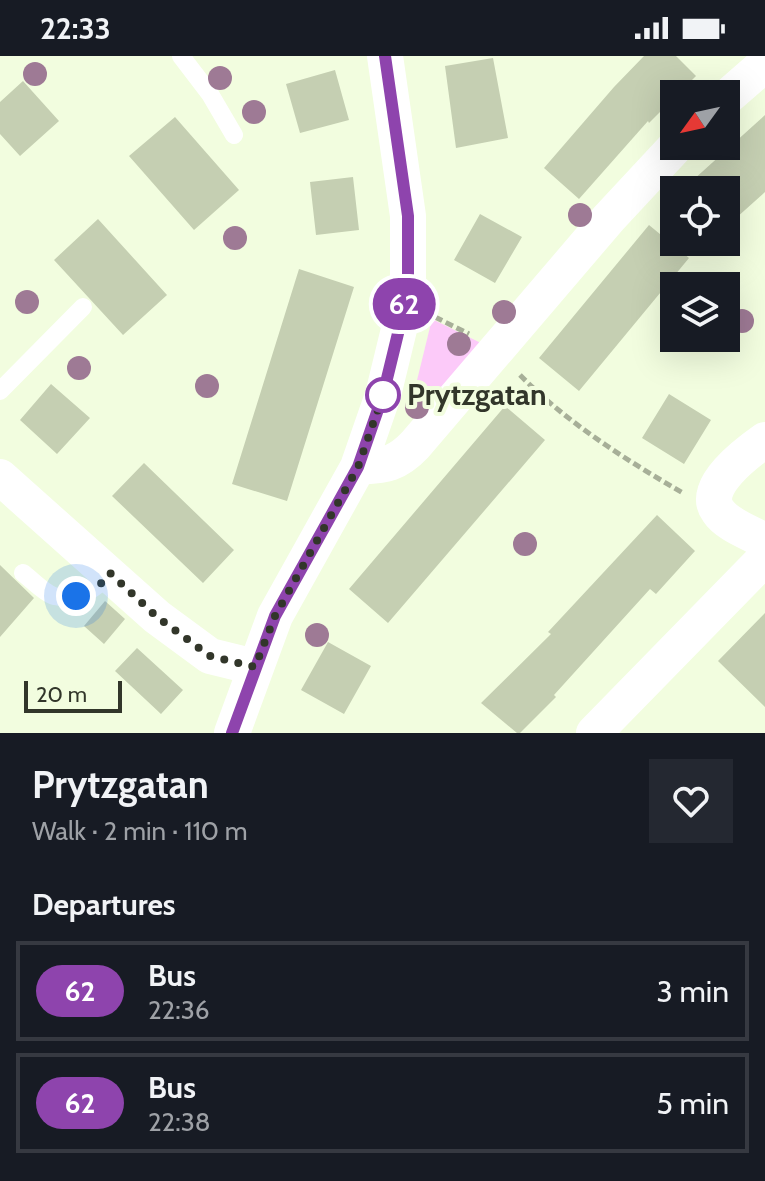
<!DOCTYPE html>
<html lang="en">
<head>
<meta charset="utf-8">
<style>
	:root { --surface:#171b24; --page:#242831; --text:#f1f3f6; --muted:#9ea1a6; --line:#363941 }
	body { margin:0; font-family:Cabin,sans-serif; background:var(--page); color:var(--text); height:100vh; display:flex; flex-direction:column; font-size:30px; white-space:nowrap }
	* { box-sizing:border-box; margin:0 }
	p { font-size:26px; color:var(--muted) }
	.icon { flex:none; width:44px; height:44px; fill:none; stroke:currentColor; stroke-width:2; stroke-linecap:round; stroke-linejoin:round }
	.map { position:relative; height:677px; overflow:hidden }
	.details { display:flex; flex-direction:column; background:var(--surface); flex:1 }
	.details>* { flex:none }
	.badge { padding:0 16px; border-radius:26px; font-size:28px; line-height:52px }
	.needle { width:52px; rotate:237deg }
	.fabs { position:absolute; left:660px; top:24px; display:grid; gap:16px }
	.fabs a { display:grid; place-items:center; width:80px; height:80px; border-radius:0px; background:var(--surface); box-shadow:0 8px 32px #0002; font-size:40px }
	.scale { position:absolute; left:24px; bottom:20px; width:98px; box-sizing:border-box; padding-left:8px; border:4px solid #32362a; border-top:0; font-size:22px; line-height:28px; white-space:nowrap; color:#32362a; -webkit-text-stroke:6px #f2fddf; paint-order:stroke }
	.you { position:absolute; width:40px; height:40px; margin:-20px; border:6px solid #fff; border-radius:50%; background:#1a73e8; box-shadow:0 0 0 12px #1a73e833 }
	.map>.badge { position:absolute; translate:-50% -50%; box-shadow:0 0 0 4px #fff }
	h2 { padding:0 32px; font-size:30px; line-height:72px }
	.round { display:grid; place-items:center; flex:none; width:84px; height:84px; border-radius:0px; background:var(--page) }
	.headline { display:flex; align-items:center; justify-content:space-between; height:136px; padding:0 32px }
	h1 { font-size:38px; font-weight:800; line-height:60px }
	ul { padding:0; list-style:none }
	li { display:flex; align-items:center; gap:24px; height:100px; margin:0 16px 12px; padding:0 16px; border:4px solid var(--line); border-radius:0px }
	li div { flex:1 }
	li b { display:block; font-size:30px }
	li em { font-style:normal }
	li .badge { min-width:88px; font-weight:700; text-align:center }
	.status { display:flex; justify-content:space-between; align-items:center; height:56px; padding:0 40px; background:var(--surface); direction:ltr }
	.status svg { height:22px; fill:currentColor }
	.map>svg:first-child { display:block }
	.green { fill:#fccaf9 }
	.building { fill:#c5cfb2 }
	.lines { fill:none; stroke-linecap:round; stroke-linejoin:round }
	.path { stroke:#a7af98; stroke-width:5; stroke-dasharray:8 4; stroke-linecap:butt }
	.lane { stroke:#fff; stroke-width:18 }
	.street { stroke:#fff; stroke-width:36 }
	.tree { fill:#9e7a95 }
	.line-casing { stroke:#fff; stroke-width:18 }
	.line { stroke:#8e44ad; stroke-width:12 }
	.walk { stroke:#32362a; stroke-width:8; stroke-dasharray:0 14.4 }
	.stop-dot { fill:#fff; stroke:#8e44ad; stroke-width:4 }
	.labels { text-anchor:middle; stroke-width:8; stroke-linejoin:round; paint-order:stroke }
	.stop-label { font-size:30px; font-weight:bold; fill:#32362a; stroke:#f2fddf; text-anchor:start }
</style>
</head>
<body>
<div class="status"><b>22:33</b><svg viewBox="0 0 49 12"><path d="M0 12V9h3v3zM5 12V6h3v6zM10 12V3h3v9zM15 12V0h3v12zM26 1h20v11H26zM47 4h2v5h-2z"/></svg></div>
<div class="map">
<svg width="765" height="677" viewBox="0 0 765 677">
	<rect width="100%" height="100%" fill="#f2fddf"/>
	<path class="green" d="M432,263L485,289L418,362L409,357Z"/>
	<path class="building" d="M644,0H676L696,20L678,38H674V42L649,67L648,65L579,143L544,112L614,31Z
		M493,2L508,82L456,92L445,10Z
		M335,14L349,64L300,77L286,28Z
		M23,25L59,65L20,100L0,78V46Z
		M765,59V136L726,171V134H682Z
		M175,61L239,134L194,174L129,100Z
		M353,121L359,174L316,179L310,126Z
		M480,158L522,181L495,227L454,204Z
		M98,163L167,239L123,279L54,204Z
		M649,169L689,202L579,335L539,302Z
		M299,213L354,231L287,445L232,428Z
		M51,328L90,362L57,398L20,364Z
		M669,338L711,364L684,408L642,382Z
		M505,350L545,384L388,567L349,533Z
		M144,407L234,494L203,527L112,440Z
		M657,459L695,495L656,538L650,533L554,639L556,641L520,677H517L481,647L551,578L548,576Z
		M0,509L34,542L0,581Z
		M105,545L125,563L104,588L84,570Z
		M765,557V651L718,605Z
		M328,586L371,610L344,658L301,634Z
		M137,592L183,634L161,658L115,615Z"/>
	<g class="lines">
		<path class="path" d="M435,261L469,278
			M520,319C566,366 626,404 683,437"/>
		<path class="lane" d="M181,0L210,38L234,79
			M0,335L83,251
			M23,517C31,523 44,537 54,540C77,545 96,533 110,517"/>
		<path class="street" d="M726,42L765,8
			M765,384C748,396 700,431 718,455C727,469 751,477 765,485
			M358,411C385,409 396,409 415,389L609,162L676,90
			M0,421L157,561L210,600L255,611
			M232,677L275,560L358,411L383,339L402,261L408,223V160L385,0
			M594,677L765,502"/>
	</g>
	<g class="tree">
		<circle cx="35" cy="18" r="12"/>
		<circle cx="220" cy="22" r="12"/>
		<circle cx="254" cy="56" r="12"/>
		<circle cx="580" cy="159" r="12"/>
		<circle cx="235" cy="182" r="12"/>
		<circle cx="27" cy="246" r="12"/>
		<circle cx="504" cy="256" r="12"/>
		<circle cx="742" cy="265" r="12"/>
		<circle cx="459" cy="288" r="12"/>
		<circle cx="79" cy="312" r="12"/>
		<circle cx="207" cy="330" r="12"/>
		<circle cx="417" cy="351" r="12"/>
		<circle cx="525" cy="488" r="12"/>
		<circle cx="317" cy="579" r="12"/>
	</g>
	<g class="lines">
		<g class="line-casing">
			<path id="line" d="M232,677L275,560L358,411L383,339L402,261L408,223V160L385,0"/>
		</g>
		<use href="#line" class="line"/>
		<path class="walk" d="M76,540L97,532L110,517L157,561L210,600L255,611L275,560L358,411L383,339"/>
	</g>
	<circle class="stop-dot" cx="383" cy="339" r="16"/>
	<g class="labels">
		<g class="stop-label">
			<text x="407" y="349">Prytzgatan</text>
		</g>
	</g>
</svg>
<div class="fabs">
<a><svg class="needle" viewBox="-14 -14 28 28"><path d="M0-13l5 13h-10z" fill="#e53935"/><path d="M0 13l5-13h-10z" fill="#9ea1a6"/></svg></a>
<a><svg class="icon" aria-label="locate" viewBox="0 0 24 24"><circle cx="12" cy="12" r="6"/><path d="M12 2v4M12 18v4M2 12h4M18 12h4"/></svg></a>
<a><svg class="icon" aria-label="layers" viewBox="0 0 24 24"><path d="M12 4l9 5-9 5-9-5zM3 14l9 5 9-5"/></svg></a>
</div>
<div class="scale">20 m</div>
<div class="you" style="left:76px;top:540px"></div>
<b class="badge" style="left:404px;top:248px;background:#8e44ad;color:#fff">62</b>
</div>
<section class="details">
<div class="headline"><div><h1>Prytzgatan</h1><p>Walk · 2 min · 110 m</p></div><a class="round"><svg class="icon" aria-label="heart" viewBox="0 0 24 24"><path d="M12 20l-8-8c-3-5 5-10 8-4 3-6 11-1 8 4z"/></svg></a></div>
<h2>Departures</h2>
<ul>
<li><span class="badge" style="background:#8e44ad;color:#fff">62</span><div><b>Bus</b><p>22:36</p></div><em>3 min</em></li>
<li><span class="badge" style="background:#8e44ad;color:#fff">62</span><div><b>Bus</b><p>22:38</p></div><em>5 min</em></li>
</ul>
</section>
</body>
</html>
